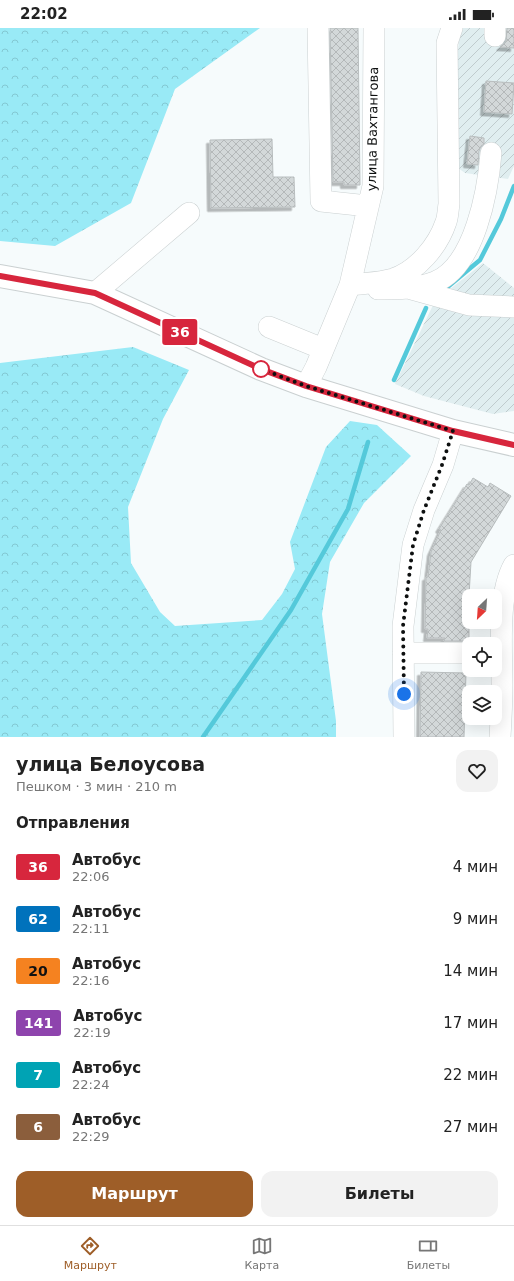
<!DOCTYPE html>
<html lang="ru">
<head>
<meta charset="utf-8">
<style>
	:root { --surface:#fff; --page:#f2f2f2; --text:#222; --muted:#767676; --line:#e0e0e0; --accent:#9e5e28 }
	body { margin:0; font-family:"DejaVu Sans",sans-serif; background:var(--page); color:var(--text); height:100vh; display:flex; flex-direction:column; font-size:15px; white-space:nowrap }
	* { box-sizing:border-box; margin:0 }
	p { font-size:13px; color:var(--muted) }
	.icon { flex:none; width:22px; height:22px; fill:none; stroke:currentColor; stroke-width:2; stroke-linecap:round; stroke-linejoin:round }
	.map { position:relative; height:709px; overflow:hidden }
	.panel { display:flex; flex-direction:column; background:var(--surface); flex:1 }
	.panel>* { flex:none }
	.badge { padding:0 8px; border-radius:3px; font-size:14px; line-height:26px }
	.needle { width:26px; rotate:205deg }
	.controls { position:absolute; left:462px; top:561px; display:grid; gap:8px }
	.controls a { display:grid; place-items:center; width:40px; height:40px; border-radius:8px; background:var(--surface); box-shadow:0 4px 16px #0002; font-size:20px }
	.you { position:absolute; width:20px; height:20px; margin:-10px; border:3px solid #fff; border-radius:50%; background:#1a73e8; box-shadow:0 0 0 6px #1a73e833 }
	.map>.badge { position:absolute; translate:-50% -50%; box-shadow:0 0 0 2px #fff }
	h2 { padding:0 16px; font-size:15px; line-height:36px }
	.round { display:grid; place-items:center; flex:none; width:42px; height:42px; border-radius:12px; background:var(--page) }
	.headline { display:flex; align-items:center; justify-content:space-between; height:68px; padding:0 16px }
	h1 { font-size:19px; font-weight:800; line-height:30px }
	.cta { display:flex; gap:8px; margin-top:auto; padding:8px 16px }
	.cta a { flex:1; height:46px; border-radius:12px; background:var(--accent); color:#fff; font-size:16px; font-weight:800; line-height:46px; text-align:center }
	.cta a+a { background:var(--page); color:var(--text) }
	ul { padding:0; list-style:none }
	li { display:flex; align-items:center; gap:12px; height:52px; padding:0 16px }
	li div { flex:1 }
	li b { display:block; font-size:15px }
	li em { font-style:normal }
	li .badge { min-width:44px; font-weight:700; text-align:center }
	.status { display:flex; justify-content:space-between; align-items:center; height:28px; padding:0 20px; background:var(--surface); direction:ltr }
	.status svg { height:11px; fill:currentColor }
	.tab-bar { display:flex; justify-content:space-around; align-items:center; height:56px; border-top:1px solid var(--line); background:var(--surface); font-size:11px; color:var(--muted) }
	.tab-bar a { display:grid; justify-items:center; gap:2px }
	.tab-bar .on { color:var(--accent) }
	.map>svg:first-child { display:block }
	.industrial { fill:url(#industrial-furrows) }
	.forest { fill:url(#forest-crowns) }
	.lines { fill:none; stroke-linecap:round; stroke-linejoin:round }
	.stream { stroke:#54c9da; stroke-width:4.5 }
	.building { fill:url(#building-cross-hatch); stroke:#b8bdbe; filter:url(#shadow) }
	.minor-casing { stroke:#cad0d1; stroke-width:22 }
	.major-casing { stroke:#cad0d1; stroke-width:24 }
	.minor { stroke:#fff; stroke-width:21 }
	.major { stroke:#fff; stroke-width:22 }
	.line-casing { stroke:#fff; stroke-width:9 }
	.line { stroke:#d7263d; stroke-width:6 }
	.walk { stroke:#0e1010; stroke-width:4; stroke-dasharray:0 7.2 }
	.stop-dot { fill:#fff; stroke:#d7263d; stroke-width:2 }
	.labels { text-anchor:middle; stroke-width:3; stroke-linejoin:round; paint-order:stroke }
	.street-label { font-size:13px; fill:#0e1010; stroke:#fff }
</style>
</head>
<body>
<div class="status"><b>22:02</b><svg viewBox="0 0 49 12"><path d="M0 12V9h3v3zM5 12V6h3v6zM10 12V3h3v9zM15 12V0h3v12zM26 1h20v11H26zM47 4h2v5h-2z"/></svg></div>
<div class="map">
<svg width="514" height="709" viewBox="0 0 514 709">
	<defs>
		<pattern id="industrial-furrows" width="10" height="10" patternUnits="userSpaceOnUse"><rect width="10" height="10" fill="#e0eef0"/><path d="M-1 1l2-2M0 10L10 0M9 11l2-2" fill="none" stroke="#bfcbcd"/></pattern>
		<pattern id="forest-crowns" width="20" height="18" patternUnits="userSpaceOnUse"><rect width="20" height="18" fill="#99eaf6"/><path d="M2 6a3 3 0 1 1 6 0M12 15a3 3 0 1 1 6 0" fill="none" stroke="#83c8d2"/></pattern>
		<pattern id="building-cross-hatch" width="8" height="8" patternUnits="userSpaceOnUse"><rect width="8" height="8" fill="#d3d8d9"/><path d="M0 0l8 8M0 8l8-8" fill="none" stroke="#b4b8b9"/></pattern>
		<filter id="shadow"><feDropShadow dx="-3.5" dy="3.5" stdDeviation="0" flood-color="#0004"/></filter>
	</defs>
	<rect width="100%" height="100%" fill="#f6fbfc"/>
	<path class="industrial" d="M460,0H514V138L508,151L465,145L454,137L457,34Z
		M483,235L514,260V383L493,386L424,368L395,356L435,273Z"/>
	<path class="forest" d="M0,0H260L175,61L131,175L55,218L0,213Z
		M133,319L189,342L163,391L128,479L131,535L160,584L175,598L262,592L282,566L295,541L290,514L326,419L350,393L377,397L411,428L364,475L330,534L322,586L336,693V709H0V335Z"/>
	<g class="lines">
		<path class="stream" d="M444,262L480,232L501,191L514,158
			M394,352L426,280
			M203,709L291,582L348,481L368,414"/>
	</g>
	<path class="building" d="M330,0H358L360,157H344V154H333Z
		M507,0H514V20L500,19L506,14Z
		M486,53L514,55L512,86L484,84Z
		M470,108L484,110V116L481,118L479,123L478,137L467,136Z
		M272,111L273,149H294L295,179L211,180L210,112Z
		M473,450L488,459L490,455L511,468L471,534L469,568V613H444L445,610H427L428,601H425L426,549H428L431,524L441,502L439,501L467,456L469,457Z
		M421,644L466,645L464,709H420Z"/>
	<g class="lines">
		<g class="minor-casing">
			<path id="minor" d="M318,0L321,173L368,178
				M495,8V0
				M350,257C364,255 380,255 393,251C417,243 438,218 446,194C448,189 448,182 449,176L447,15L452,0
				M378,261C397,261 418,261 435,254C475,238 488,162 491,125
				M411,261L469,277L514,279
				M95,265L189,185
				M269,299L323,321
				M306,358L316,339L350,257L373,158L374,0
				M403,625H469
				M404,709L403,598L413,517L424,482L443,437L453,403
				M500,709C501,692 502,674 502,657C502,622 497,567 514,537"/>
		</g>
		<g class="major-casing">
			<path id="major" d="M0,248L95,265L261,341L306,358L453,403L514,417"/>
		</g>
		<use href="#minor" class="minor"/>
		<use href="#major" class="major"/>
	</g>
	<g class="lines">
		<g class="line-casing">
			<path id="line" d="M0,248L95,265L261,341L306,358L453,403L514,417"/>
		</g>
		<use href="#line" class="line"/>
		<path class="walk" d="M261,341L306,358L453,403L442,437L424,482L413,517L403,598L404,666"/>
	</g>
	<circle class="stop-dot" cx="261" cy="341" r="8"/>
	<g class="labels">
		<g class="street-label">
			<text transform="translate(372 101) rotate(-89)" y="5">улица Вахтангова</text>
		</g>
	</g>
</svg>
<div class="controls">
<a><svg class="needle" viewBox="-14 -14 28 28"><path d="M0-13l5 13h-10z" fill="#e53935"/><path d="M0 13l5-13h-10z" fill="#767676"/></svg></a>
<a><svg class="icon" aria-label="locate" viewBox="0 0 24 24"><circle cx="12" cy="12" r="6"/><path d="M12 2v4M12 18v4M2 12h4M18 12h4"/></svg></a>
<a><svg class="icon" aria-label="layers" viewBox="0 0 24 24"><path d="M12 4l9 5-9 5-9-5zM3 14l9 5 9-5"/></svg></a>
</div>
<div class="you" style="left:404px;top:666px"></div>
<b class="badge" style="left:180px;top:304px;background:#d7263d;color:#fff">36</b>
</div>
<section class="panel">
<div class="headline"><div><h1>улица Белоусова</h1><p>Пешком · 3 мин · 210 m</p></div><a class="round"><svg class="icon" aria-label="heart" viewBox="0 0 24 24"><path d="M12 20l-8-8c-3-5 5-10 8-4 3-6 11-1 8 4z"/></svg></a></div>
<h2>Отправления</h2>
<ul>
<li><span class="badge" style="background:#d7263d;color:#fff">36</span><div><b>Автобус</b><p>22:06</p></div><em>4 мин</em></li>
<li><span class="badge" style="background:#0072bc;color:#fff">62</span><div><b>Автобус</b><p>22:11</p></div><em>9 мин</em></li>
<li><span class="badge" style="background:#f58220;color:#111">20</span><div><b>Автобус</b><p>22:16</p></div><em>14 мин</em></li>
<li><span class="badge" style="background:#8e44ad;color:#fff">141</span><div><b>Автобус</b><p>22:19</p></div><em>17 мин</em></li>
<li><span class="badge" style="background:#00a3b4;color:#fff">7</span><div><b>Автобус</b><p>22:24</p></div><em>22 мин</em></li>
<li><span class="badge" style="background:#8b5e3c;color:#fff">6</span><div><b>Автобус</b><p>22:29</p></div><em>27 мин</em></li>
</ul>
<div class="cta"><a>Маршрут</a><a>Билеты</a></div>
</section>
<nav class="tab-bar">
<a class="on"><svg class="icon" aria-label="directions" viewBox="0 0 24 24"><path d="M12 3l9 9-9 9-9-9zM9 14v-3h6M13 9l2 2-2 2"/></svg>Маршрут</a>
<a><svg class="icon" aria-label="map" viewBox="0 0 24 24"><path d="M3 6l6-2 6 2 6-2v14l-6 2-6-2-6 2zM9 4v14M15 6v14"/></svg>Карта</a>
<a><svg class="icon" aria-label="tickets" viewBox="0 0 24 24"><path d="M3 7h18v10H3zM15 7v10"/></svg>Билеты</a>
</nav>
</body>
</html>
